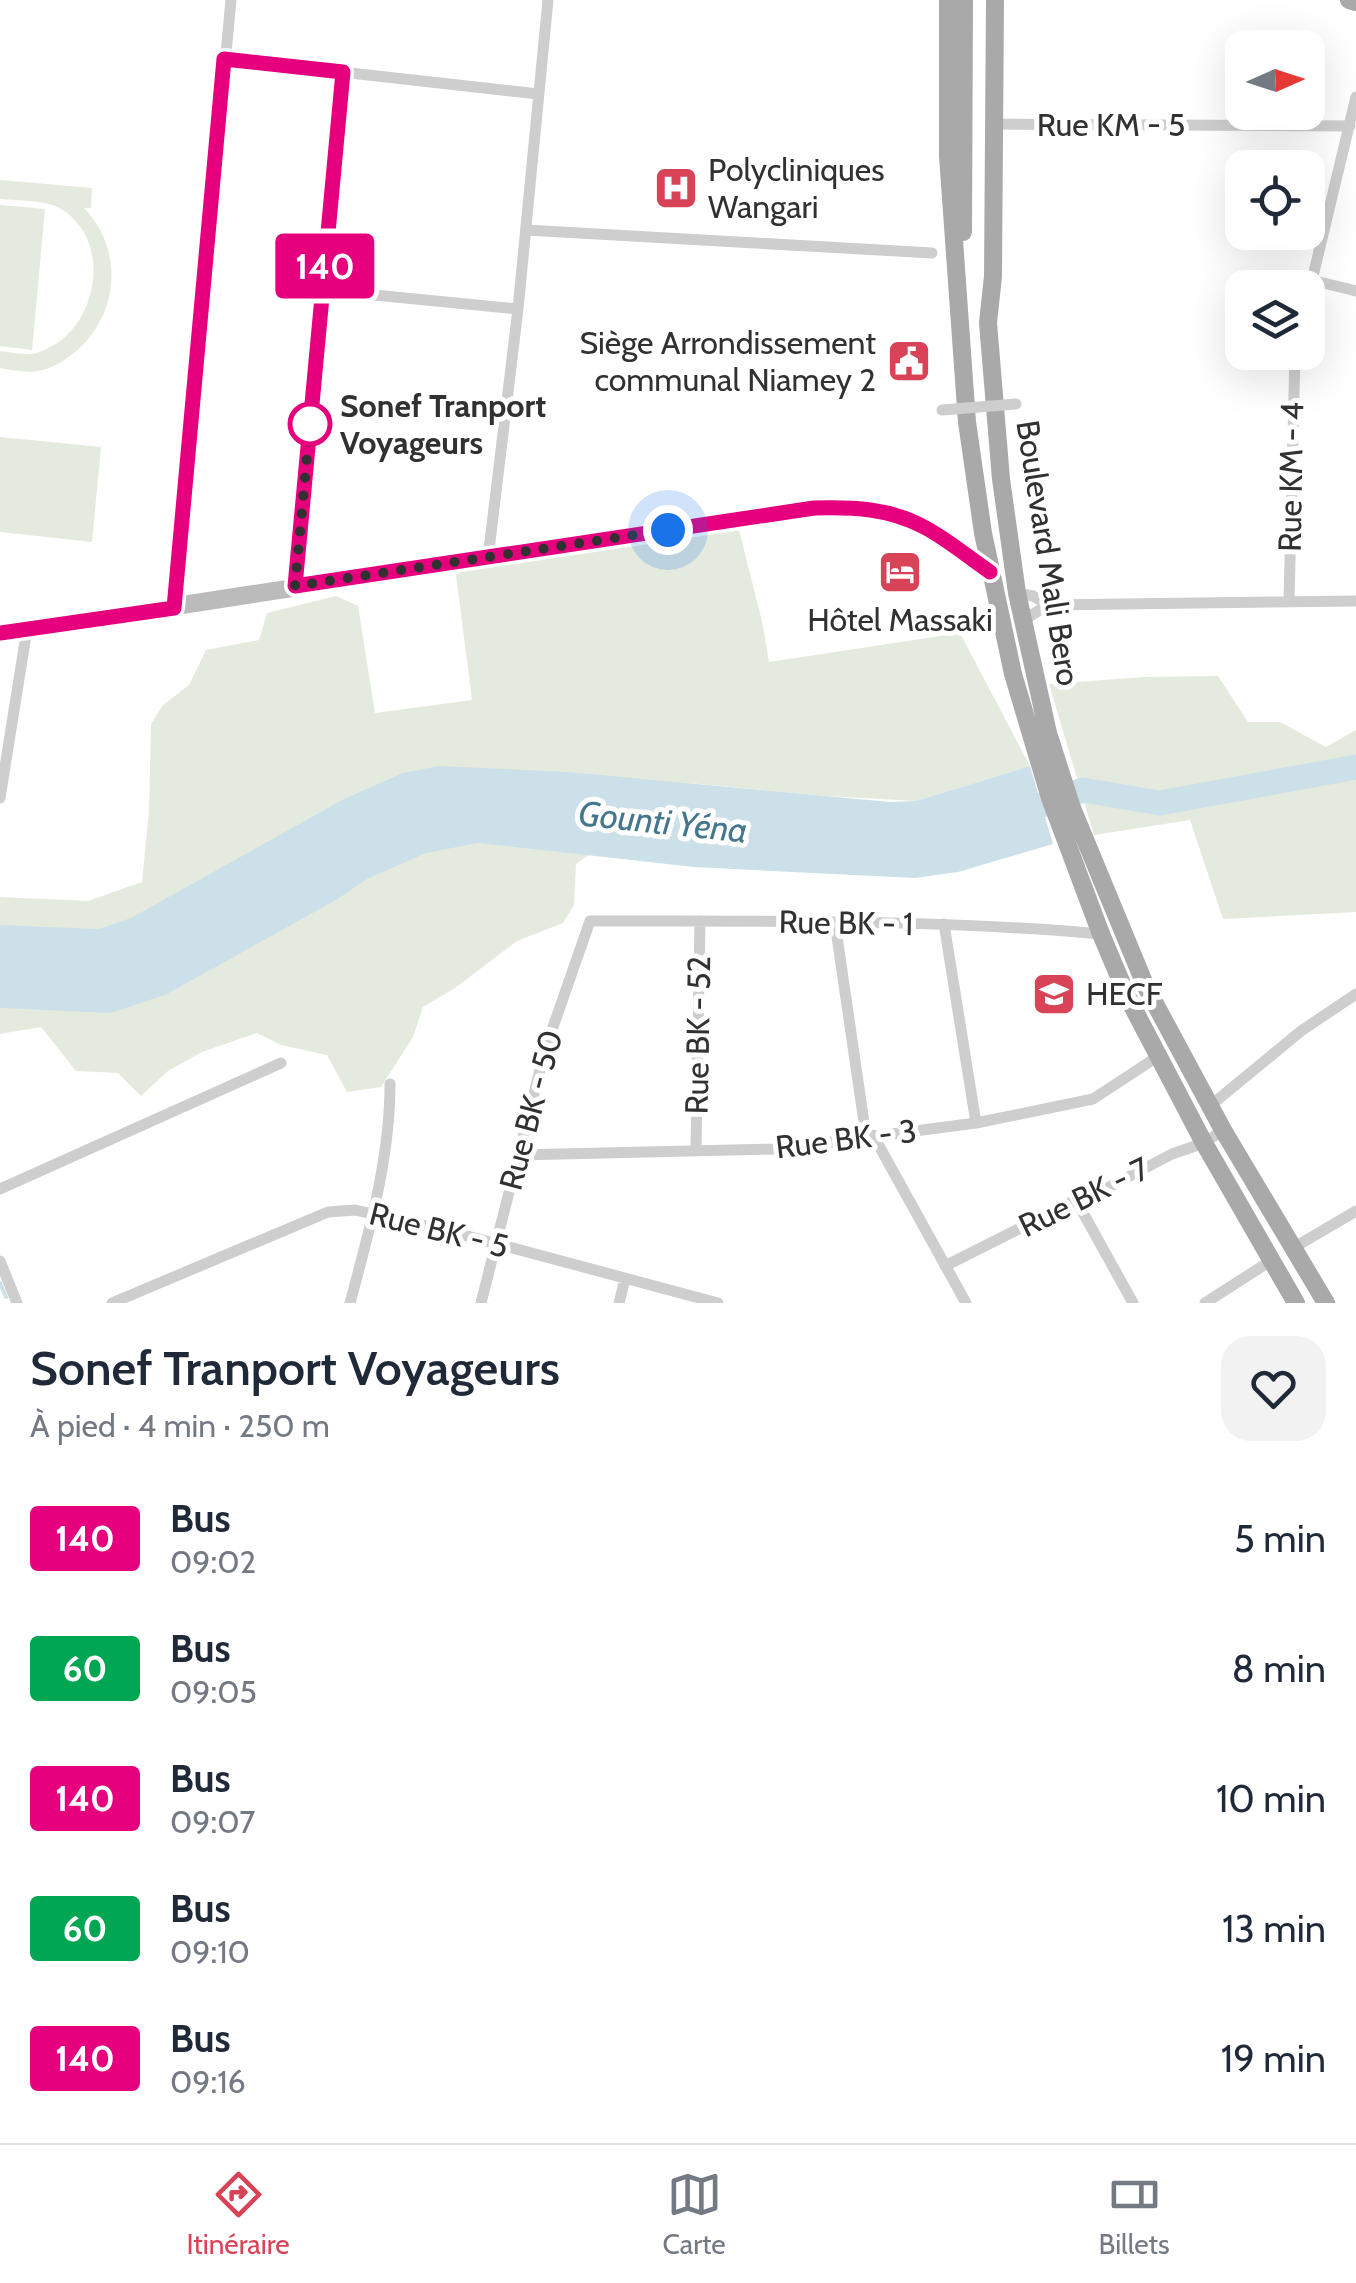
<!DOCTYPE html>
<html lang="fr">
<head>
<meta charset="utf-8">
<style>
	:root { --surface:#fff; --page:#f2f2f3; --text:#1f2937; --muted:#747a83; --line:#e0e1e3; --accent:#d94357 }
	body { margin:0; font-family:Cabin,sans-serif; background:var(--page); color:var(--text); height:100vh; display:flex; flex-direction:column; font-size:38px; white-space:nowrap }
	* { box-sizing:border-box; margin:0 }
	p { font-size:32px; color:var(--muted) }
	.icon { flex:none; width:55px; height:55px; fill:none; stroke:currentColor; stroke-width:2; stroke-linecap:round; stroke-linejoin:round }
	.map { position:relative; height:1303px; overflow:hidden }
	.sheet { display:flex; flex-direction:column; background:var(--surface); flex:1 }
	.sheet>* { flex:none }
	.badge { padding:0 20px; border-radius:8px; font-size:35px; line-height:65px }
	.needle { width:65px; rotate:87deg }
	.buttons { position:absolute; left:1225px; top:30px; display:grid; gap:20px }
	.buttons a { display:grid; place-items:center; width:100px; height:100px; border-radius:20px; background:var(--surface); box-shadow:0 10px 40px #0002; font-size:50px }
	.you { position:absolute; width:50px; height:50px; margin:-25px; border:8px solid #fff; border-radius:50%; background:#1a73e8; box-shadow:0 0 0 15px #1a73e833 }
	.map>.badge { position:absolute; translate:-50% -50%; box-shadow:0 0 0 5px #fff }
	.round { display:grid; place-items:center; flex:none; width:105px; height:105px; border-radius:30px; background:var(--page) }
	.summary { display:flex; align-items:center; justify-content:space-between; height:170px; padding:0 30px }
	h1 { font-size:48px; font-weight:600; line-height:75px }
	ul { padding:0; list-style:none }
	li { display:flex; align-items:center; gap:30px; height:130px; padding:0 30px }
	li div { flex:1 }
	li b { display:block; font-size:38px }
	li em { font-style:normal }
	li .badge { min-width:110px; font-weight:700; text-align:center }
	.menu { display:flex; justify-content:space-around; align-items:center; height:140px; border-top:2px solid var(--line); background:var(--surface); font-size:28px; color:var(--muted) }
	.menu a { display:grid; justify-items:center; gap:5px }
	.menu .selected { color:var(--accent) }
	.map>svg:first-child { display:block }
	.green { fill:#e5eade }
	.water { fill:#cce0e9 }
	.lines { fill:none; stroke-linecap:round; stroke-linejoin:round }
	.stream { stroke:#cce0e9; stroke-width:4 }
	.river { stroke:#cce0e9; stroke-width:25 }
	.street { stroke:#cecece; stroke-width:11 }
	.secondary { stroke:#bbb; stroke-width:18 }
	.primary { stroke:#a9a9a9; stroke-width:18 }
	.street-bridge { stroke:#cecece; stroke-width:11 }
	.line-casing { stroke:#fff; stroke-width:22 }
	.line { stroke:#e6007e; stroke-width:15 }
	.walk { stroke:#313131; stroke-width:10; stroke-dasharray:0 18 }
	.stop-dot { fill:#fff; stroke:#e6007e; stroke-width:5 }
	.labels { text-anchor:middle; stroke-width:10; stroke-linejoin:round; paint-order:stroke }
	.street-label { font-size:32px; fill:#313131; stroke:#fff }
	.poi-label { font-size:32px; fill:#313131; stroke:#fff; text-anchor:start }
	.stop-label { font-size:32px; font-weight:bold; fill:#313131; stroke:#fff; text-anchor:start }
	.water-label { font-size:35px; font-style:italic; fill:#44768e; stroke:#fff }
</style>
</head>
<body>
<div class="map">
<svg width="1356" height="1303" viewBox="0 0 1356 1303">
	<rect width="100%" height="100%" fill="#fff"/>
	<path class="green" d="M0,180L92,188L91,208H84C127,252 118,324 67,358C59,364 49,369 39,371C27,373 12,370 0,368V351C10,352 21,355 31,354C40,353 51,347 59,342C100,312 109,238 61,209C44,199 19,201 0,199Z
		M0,205L45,209L32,350L0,346Z
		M0,437L101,447L92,542L0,532Z
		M738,526L762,621L769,662L960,633L1030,766L916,801L826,796L689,783L576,864L574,905L563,923L517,941L455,988L423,1007L413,1037L381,1087L347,1092L327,1055L281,1045L257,1033L202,1052L168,1071L141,1096L118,1073L76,1071L41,1027L0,1034V897L88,901L142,882L149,811L151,724L163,705L189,685L206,650L259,640L267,613L336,596L358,606L375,713L472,700L456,575L469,567Z
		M1218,676L1248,722H1280L1326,747L1356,730V912L1223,919L1190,820L1094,835L1049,684L1144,677Z"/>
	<path class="water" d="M439,766L568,772L890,802L916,801L1030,766L1053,844L958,872L915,878L694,867L478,843L426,853L367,879L336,900L167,994L111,1013L0,1008V925L99,929L131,918L344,799L403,773Z"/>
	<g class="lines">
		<path class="stream" d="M0,1283L6,1297"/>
		<path class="river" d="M1010,817L1083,790L1160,803L1356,767"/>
		<path class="street" d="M225,59L538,94
			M993,124L1350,126
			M526,230L932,253
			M1311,280L1356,291
			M323,290L518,309
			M1308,297L1356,97
			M488,558L518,309L548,0
			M295,586L343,72
			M1017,593L1033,596L1048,605
			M1289,602L1295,352
			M174,608L231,0
			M1022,621L1048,605L1356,601
			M0,798L27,629
			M835,923L866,1136
			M944,924L976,1123
			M1210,1106L1301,1031L1356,994
			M873,1135L966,1303
			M696,1149L700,921
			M518,1155L777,1149L976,1123L1093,1099L1157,1057
			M0,1189L281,1063
			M1076,1200L1133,1303
			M1293,1248L1356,1211
			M0,1261L17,1303
			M945,1266L1076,1200L1109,1187L1172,1154L1204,1143L1223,1130
			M112,1303L328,1212L355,1210L449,1231L718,1303
			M350,1303C369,1232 390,1159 390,1084
			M481,1303L545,1050L590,921C761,921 931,919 1101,934
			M619,1303L625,1279
			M1205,1303L1272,1260"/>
		<path class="secondary" d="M0,633L814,508C853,507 889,508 924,527C947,539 968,557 990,572"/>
		<path class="primary" d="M948,0V156L967,422L983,533L1013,674L1050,798L1101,934L1128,998L1204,1143L1296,1303
			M995,0L993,276L988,323L1001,479L1017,593L1048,733L1072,808L1146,987L1223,1130L1326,1303
			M1349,0L1356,2
			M963,232L964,0"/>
		<path class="street-bridge" d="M942,410L1016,404"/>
	</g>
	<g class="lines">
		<g class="line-casing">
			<path id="line" d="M0,633L174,608L224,59L343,72L295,586L814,508C853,507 889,508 924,527C947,539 968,557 990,572"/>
		</g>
		<use href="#line" class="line"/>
		<path class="walk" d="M310,424L295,586L668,530"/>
	</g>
	<defs>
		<g id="hospital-square" transform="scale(2.25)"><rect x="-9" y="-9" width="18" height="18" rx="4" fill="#d94357" stroke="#fff"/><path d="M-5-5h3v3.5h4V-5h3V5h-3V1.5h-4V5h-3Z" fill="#fff"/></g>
		<g id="civic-square" transform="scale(2.25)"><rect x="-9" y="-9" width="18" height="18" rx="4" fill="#d94357" stroke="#fff"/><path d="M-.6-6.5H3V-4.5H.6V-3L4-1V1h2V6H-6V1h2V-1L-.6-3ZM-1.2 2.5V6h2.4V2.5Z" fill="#fff"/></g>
		<g id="hotel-square" transform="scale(2.25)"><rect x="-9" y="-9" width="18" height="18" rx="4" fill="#d94357" stroke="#fff"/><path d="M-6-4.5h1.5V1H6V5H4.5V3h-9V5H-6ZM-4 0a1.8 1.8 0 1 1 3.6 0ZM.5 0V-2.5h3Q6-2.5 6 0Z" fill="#fff"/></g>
		<g id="university-square" transform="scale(2.25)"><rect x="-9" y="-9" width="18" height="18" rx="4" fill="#d94357" stroke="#fff"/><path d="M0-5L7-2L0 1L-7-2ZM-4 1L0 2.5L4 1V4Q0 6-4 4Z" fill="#fff"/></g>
	</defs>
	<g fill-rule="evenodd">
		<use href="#hospital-square" x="676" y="188"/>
		<use href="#civic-square" x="909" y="361"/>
		<use href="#hotel-square" x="900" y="572"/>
		<use href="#university-square" x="1054" y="994"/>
	</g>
	<circle class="stop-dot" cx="310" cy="424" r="20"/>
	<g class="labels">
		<g class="street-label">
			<text x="1111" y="136">Rue KM - 5</text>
			<text transform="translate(1291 477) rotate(-89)" y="11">Rue KM - 4</text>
			<text transform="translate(1048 553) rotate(81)" y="11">Boulevard Mali Bero</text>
			<text transform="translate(846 923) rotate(1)" y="11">Rue BK - 1</text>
			<text transform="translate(698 1035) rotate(-89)" y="11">Rue BK - 52</text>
			<text transform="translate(531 1110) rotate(-75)" y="11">Rue BK - 50</text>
			<text transform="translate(846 1139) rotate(-7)" y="11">Rue BK - 3</text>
			<text transform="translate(1084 1197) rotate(-26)" y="11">Rue BK - 7</text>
			<text transform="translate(439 1230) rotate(14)" y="11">Rue BK - 5</text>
		</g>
		<g class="poi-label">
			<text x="708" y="181">Polycliniques<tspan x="708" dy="37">Wangari</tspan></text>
			<text x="876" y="354" text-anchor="end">Siège Arrondissement<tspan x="876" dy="37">communal Niamey 2</tspan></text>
			<text x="900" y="631" text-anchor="middle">Hôtel Massaki</text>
			<text x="1086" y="1005">HECF</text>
		</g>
		<g class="stop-label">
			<text x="340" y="417">Sonef Tranport<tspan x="340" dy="37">Voyageurs</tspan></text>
		</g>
		<g class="water-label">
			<text transform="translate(663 822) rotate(6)" y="12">Gounti Yéna</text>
		</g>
	</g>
</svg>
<div class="buttons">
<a><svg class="needle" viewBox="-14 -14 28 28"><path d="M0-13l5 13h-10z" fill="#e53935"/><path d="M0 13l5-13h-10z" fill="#747a83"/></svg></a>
<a><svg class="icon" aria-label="locate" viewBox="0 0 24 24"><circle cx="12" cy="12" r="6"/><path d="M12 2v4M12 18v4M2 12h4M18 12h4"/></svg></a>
<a><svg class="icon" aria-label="layers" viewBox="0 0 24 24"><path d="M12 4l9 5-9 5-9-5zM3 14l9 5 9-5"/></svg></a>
</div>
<div class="you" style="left:668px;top:530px"></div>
<b class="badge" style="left:325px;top:266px;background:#e6007e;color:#fff">140</b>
</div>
<section class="sheet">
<div class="summary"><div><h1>Sonef Tranport Voyageurs</h1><p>À pied · 4 min · 250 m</p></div><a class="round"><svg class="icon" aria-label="heart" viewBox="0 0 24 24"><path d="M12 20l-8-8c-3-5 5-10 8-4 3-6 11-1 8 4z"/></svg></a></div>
<ul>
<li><span class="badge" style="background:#e6007e;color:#fff">140</span><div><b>Bus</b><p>09:02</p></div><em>5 min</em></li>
<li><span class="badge" style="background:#00a651;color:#fff">60</span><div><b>Bus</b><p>09:05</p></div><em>8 min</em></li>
<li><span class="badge" style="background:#e6007e;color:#fff">140</span><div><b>Bus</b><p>09:07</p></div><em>10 min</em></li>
<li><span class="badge" style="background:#00a651;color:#fff">60</span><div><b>Bus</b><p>09:10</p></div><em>13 min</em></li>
<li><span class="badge" style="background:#e6007e;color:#fff">140</span><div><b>Bus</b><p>09:16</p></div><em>19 min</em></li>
</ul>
</section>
<nav class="menu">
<a class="selected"><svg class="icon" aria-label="directions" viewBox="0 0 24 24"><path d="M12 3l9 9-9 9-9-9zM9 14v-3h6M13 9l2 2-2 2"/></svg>Itinéraire</a>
<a><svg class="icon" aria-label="map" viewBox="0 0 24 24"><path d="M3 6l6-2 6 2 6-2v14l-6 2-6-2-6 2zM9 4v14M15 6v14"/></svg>Carte</a>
<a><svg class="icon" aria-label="tickets" viewBox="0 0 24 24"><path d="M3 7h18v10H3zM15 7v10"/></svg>Billets</a>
</nav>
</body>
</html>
